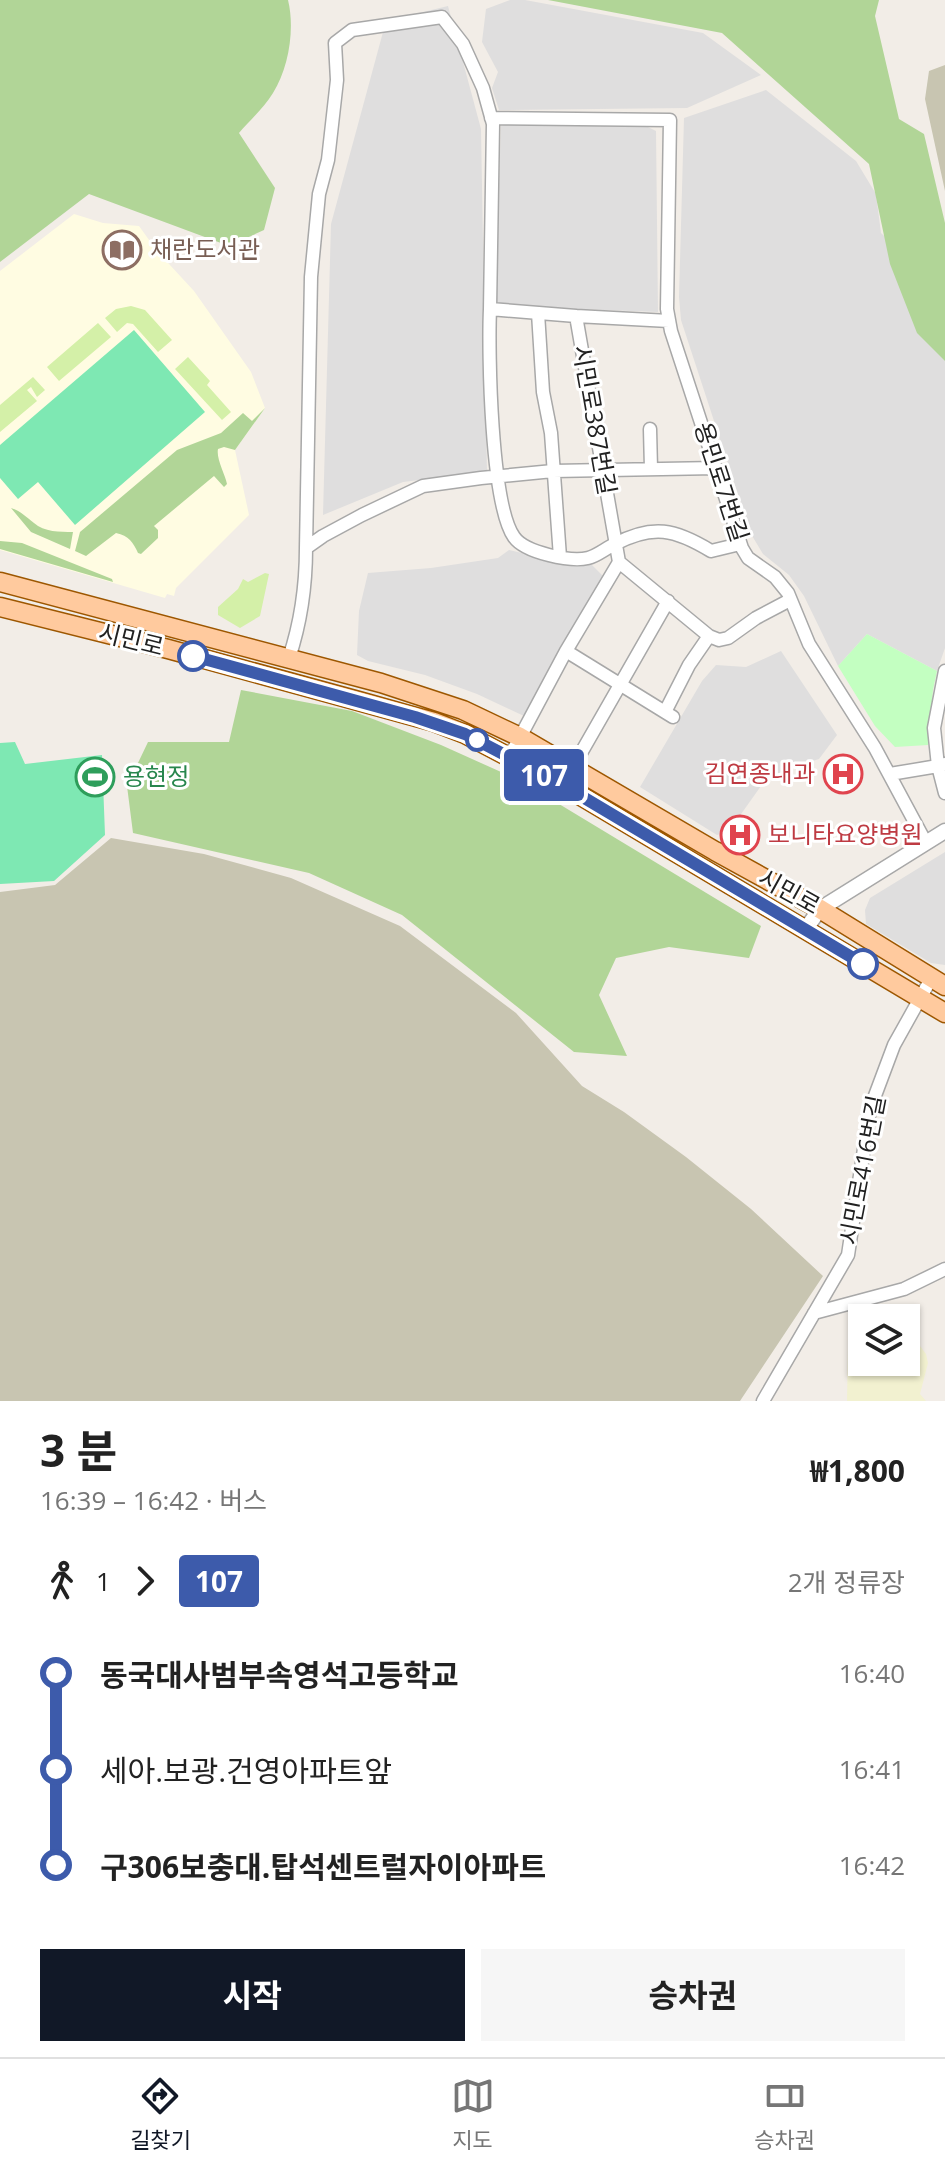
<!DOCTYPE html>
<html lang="ko">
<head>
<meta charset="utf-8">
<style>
	:root { --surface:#fff; --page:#f6f6f6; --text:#222; --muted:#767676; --line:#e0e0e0; --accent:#111827 }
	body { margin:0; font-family:"Open Sans","Noto Sans KR",sans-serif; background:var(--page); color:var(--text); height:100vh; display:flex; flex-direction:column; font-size:30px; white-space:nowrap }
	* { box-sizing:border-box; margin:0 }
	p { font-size:26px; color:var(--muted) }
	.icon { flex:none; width:44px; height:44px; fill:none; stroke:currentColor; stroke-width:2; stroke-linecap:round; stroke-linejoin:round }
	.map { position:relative; height:1401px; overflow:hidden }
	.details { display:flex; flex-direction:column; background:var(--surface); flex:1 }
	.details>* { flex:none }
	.badge { padding:0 16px; border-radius:6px; font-size:28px; line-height:52px }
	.fabs { position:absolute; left:848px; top:1304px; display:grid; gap:16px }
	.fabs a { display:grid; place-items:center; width:72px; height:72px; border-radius:0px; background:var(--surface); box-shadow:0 2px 6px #0004; font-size:40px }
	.map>.badge { position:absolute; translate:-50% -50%; box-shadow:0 0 0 4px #fff }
	.legs { display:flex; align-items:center; gap:12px; height:88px; padding:0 40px; font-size:26px }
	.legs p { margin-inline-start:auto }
	.head { display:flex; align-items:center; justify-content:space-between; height:136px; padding:0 40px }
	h1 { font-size:44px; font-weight:700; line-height:60px }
	.action { display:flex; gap:16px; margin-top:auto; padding:16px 40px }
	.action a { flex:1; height:92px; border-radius:0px; background:var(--accent); color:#fff; font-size:32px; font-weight:700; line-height:92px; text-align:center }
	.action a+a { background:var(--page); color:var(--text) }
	ul { padding:0 40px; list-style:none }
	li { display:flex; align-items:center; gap:28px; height:96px; font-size:30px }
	li i { display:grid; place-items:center; width:12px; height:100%; margin:0 10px; background:currentColor }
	li i::after { content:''; width:20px; height:20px; margin:-10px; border:6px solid; border-radius:50%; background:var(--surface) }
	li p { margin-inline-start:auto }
	li:first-child i { background:linear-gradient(#0000 50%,currentColor 0) }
	li:last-child i { background:linear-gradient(currentColor 50%,#0000 0) }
	.dock { display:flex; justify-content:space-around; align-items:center; height:112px; border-top:2px solid var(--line); background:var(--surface); font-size:22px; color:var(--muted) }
	.dock a { display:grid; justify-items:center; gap:4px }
	.dock .active { color:var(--accent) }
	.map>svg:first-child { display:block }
	.residential { fill:#dfdede }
	.education { fill:#fffce2 }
	.construction { fill:#c8c5b1 }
	.farmland { fill:#f2f1d0 }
	.grass { fill:#d4f0a8 }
	.forest { fill:#b1d597 }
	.park { fill:#c3ffc1 }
	.pitch { fill:#7ee8b3 }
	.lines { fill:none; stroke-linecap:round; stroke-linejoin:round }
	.minor-casing { stroke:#a8a8a8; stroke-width:15 }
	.tertiary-casing { stroke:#a8a8a8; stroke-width:17 }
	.primary-casing { stroke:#9d5700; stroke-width:21 }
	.minor { stroke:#fff; stroke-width:12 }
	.tertiary { stroke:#fff; stroke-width:14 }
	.primary { stroke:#ffca9e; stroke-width:18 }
	.line-1-casing { stroke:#fff; stroke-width:18 }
	.line-1 { stroke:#3d5bab; stroke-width:12 }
	.stop-1-dot { fill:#fff; stroke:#3d5bab; stroke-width:4 }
	.labels { text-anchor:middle; stroke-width:6; stroke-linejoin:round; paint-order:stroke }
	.education-label { font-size:24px; fill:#785e54; stroke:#fff; text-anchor:start }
	.street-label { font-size:24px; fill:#212121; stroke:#fff }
	.health-label { font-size:24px; fill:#be3a42; stroke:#fff; text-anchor:end }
	.leisure-label { font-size:24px; fill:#27864d; stroke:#fff; text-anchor:start }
</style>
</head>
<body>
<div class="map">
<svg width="945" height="1401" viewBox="0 0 945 1401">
	<rect width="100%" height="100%" fill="#f2ede7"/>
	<path class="residential" d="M510,0H525L703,33L761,75L687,108L499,110L492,88L498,72L482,42L486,9Z
		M448,6L481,129L487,472L403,482L323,515L331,224L386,21Z
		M766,90L856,161L876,194L881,233L914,264L945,331V648L937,671L867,634L838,666L804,596L789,575L763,554L751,534L681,320L679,297L684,118Z
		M509,124L648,127L656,131L658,312L495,306L501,126Z
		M509,550L561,562L591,564L606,579L524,716L477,694L425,675L368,661L357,655L359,611L368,573L431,568L498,558Z
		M781,651L837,735L819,759L782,771L761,786L729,831L717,835L640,787L702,681L716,665L746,667Z
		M945,852V965L931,963L866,924L865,910L870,898Z"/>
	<path class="education" d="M74,214L103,223L139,226L157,251L194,291L251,372L265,408L235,450L249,515L176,588L174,596L167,594L165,598L0,550V271Z"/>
	<path class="construction" d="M945,65V191L925,99L929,71Z
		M111,838L204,854L291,878L400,926L516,1013L582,1086L624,1112L686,1157L751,1209L823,1276L740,1401H0V892L55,885Z"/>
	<path class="farmland" d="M906,1327L926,1354L928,1363L920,1394L926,1401H847L848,1347L862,1340V1362H906Z"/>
	<path class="grass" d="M131,306L145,310L172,340L158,352L133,324L127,323L117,332L105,318L116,309Z
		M98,323L111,337L59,381L47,367Z
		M188,357L210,381L207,385L231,412L222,420L175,369Z
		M33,377L45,390L37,397L31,387L27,390L37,401L0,432V405Z
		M265,573L269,574L260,616L240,628L218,615V607L238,589L243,579L248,582Z"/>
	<path class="forest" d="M0,0H288C295,28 289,68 273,93C264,108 250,120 239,133L275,188L264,230L229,246L89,194L0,262Z
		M548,0H879L875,16L899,119L924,134L945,223V361L917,333L890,264L869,164L722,33Z
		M265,408L235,450L224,447L218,449C216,459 225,474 227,484L224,487L214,476L154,526L158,530V538L141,554L138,553C133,542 129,536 116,533L86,556L75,551L80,532L177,450L221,433L243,413L252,421Z
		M11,508C21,511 26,517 34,523C44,532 60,532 73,532L70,549L31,532Z
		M0,541L22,543L112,579L113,582L0,549Z
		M241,690L352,711L441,745L521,781L761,926L749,958L669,947L616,958L599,995L627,1056L574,1052L402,915L309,873L133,833L127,786L148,742H229Z"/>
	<path class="park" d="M867,634L937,671L933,690L928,745L895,747L875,726L838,666Z"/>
	<path class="pitch" d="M134,330L205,412L75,525L38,482L18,499L0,478V445Z
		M15,742L25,764L102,755L105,835L54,881L0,884V743Z"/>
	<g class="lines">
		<g class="minor-casing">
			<path id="minor" d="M491,118L670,120L667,309L671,331L742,548L748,558L775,577L788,593L809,644L875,748L925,841
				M490,309C488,353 491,505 514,537C525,553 571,562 588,558C597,556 606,548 615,544C653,524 675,529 711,551L740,544
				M538,313L543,392L551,433L560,557
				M576,316L669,321
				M650,429L651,469
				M306,548L311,277L319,194L328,160L337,80L335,43L352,30L442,17L463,44L483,88L493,124L490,309L576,316L619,562L566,651L510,756
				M619,562L709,636
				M566,651L673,717
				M289,658C301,622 306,585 306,548L323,536L362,515L423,486L481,478L553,471L716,468
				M945,671L934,728L938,766L945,764
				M665,712L689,665L709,636L719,640L728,638L756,618L790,600
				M573,767L668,601
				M890,774L938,766L945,793
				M814,1313L904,1289L945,1269
				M763,1401L848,1255L870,1109L894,1045L932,977"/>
		</g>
		<g class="tertiary-casing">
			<path id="tertiary" d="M805,930L820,909L945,831"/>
		</g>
		<g class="primary-casing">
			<path id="primary" d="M0,582L381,683L463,710L520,737L715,851L820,909L945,986
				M0,607L168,649L362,702L434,722L465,734L566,787L945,1013"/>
		</g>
		<use href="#minor" class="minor"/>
		<use href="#tertiary" class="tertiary"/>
		<use href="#primary" class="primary"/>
	</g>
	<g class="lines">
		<g class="line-1-casing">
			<path id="line-1" d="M193,656L415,717L465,734L566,787L863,964"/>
		</g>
		<use href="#line-1" class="line-1"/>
	</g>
	<defs>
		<g id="library-ring" transform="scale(2)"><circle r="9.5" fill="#fff" stroke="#8d6e63" stroke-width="1.5"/><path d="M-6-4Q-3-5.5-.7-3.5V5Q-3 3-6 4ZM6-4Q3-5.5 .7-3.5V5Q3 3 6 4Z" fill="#8d6e63"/></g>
		<g id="hospital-ring" transform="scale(2)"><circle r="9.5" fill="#fff" stroke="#e0444e" stroke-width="1.5"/><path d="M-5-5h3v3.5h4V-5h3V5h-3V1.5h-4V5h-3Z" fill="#e0444e"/></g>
		<g id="stadium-ring" transform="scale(2)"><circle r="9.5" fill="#fff" stroke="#2e9e5b" stroke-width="1.5"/><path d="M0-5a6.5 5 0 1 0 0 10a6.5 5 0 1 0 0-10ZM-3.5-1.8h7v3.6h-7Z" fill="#2e9e5b"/></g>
	</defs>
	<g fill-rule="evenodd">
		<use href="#library-ring" x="122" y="250"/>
		<use href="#hospital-ring" x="843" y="774"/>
		<use href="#stadium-ring" x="95" y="777"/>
		<use href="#hospital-ring" x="740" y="835"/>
	</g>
	<g class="stop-1-dot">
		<circle cx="193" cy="656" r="14"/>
		<circle cx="477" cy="740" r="10"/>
		<circle cx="863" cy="964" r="14"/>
	</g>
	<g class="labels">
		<g class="education-label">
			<text x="150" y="258">채란도서관</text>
		</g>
		<g class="street-label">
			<text transform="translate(594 420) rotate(80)" y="8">시민로387번길</text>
			<text transform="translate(721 482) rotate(72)" y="8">용민로7번길</text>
			<text transform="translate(131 640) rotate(14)" y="8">시민로</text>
			<text transform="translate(789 892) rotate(29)" y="8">시민로</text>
			<text transform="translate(863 1170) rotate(-79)" y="8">시민로416번길</text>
		</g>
		<g class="health-label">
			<text x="815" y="782">김연종내과</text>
			<text x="768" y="843" text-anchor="start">보니타요양병원</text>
		</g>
		<g class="leisure-label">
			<text x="123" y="785">용현정</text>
		</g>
	</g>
</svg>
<div class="fabs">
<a><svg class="icon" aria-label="layers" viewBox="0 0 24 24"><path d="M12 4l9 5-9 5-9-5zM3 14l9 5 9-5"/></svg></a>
</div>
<b class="badge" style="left:544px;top:775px;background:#3d5bab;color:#fff">107</b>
</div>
<section class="details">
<div class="head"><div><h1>3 분</h1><p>16:39 – 16:42 · 버스</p></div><b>₩1,800</b></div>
<div class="legs"><svg class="icon" aria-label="walk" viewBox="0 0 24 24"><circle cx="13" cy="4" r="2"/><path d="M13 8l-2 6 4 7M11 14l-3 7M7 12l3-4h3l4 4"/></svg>1<svg class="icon" aria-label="forward" viewBox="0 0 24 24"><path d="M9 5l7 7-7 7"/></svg><b class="badge" style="background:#3d5bab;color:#fff">107</b><p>2개 정류장</p></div>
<ul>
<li><i style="color:#3d5bab"></i><b>동국대사범부속영석고등학교</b><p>16:40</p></li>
<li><i style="color:#3d5bab"></i><span>세아.보광.건영아파트앞</span><p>16:41</p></li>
<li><i style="color:#3d5bab"></i><b>구306보충대.탑석센트럴자이아파트</b><p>16:42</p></li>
</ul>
<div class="action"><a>시작</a><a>승차권</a></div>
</section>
<nav class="dock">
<a class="active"><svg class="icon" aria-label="directions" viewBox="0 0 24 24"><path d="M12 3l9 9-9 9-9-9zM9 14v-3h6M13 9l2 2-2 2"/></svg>길찾기</a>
<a><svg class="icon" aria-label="map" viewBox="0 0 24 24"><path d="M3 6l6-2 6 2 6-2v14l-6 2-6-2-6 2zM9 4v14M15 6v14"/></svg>지도</a>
<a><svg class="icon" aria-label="tickets" viewBox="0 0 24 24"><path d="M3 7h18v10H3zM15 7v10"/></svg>승차권</a>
</nav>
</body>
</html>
